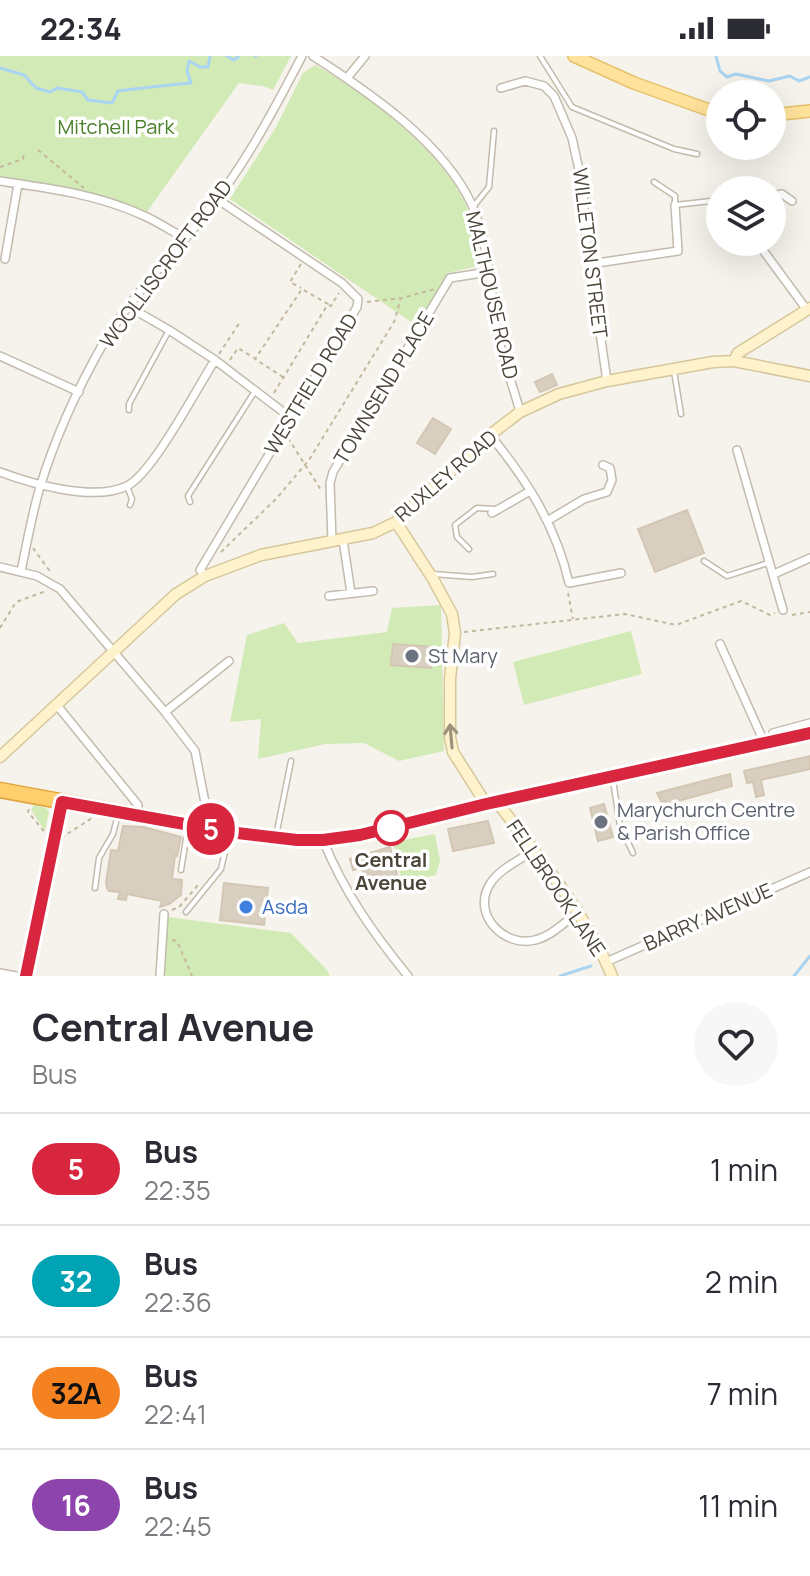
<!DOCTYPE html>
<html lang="en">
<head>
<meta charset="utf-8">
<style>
	:root { --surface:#fff; --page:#f7f7f7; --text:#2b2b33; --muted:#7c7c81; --line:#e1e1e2 }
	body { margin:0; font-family:Manrope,sans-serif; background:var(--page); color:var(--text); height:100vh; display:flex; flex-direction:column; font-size:30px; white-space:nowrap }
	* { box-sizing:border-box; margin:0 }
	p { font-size:26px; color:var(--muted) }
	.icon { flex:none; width:44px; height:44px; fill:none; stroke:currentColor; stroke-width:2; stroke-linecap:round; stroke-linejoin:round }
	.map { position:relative; height:920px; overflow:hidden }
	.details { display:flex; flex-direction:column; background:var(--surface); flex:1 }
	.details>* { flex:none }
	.badge { padding:0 16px; border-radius:26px; font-size:28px; line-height:52px }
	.fabs { position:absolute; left:706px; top:24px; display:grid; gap:16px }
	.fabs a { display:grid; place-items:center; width:80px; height:80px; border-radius:50%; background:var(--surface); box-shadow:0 8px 32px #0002; font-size:40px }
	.map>.badge { position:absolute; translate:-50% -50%; box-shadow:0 0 0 4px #fff }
	.round { display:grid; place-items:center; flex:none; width:84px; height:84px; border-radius:42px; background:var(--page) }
	.summary { display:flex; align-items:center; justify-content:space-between; height:136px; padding:0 32px }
	h1 { font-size:38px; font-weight:700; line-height:60px }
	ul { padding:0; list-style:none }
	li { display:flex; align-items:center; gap:24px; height:112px; padding:0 32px; border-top:2px solid var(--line) }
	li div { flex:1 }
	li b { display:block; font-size:30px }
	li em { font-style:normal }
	li .badge { min-width:88px; font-weight:700; text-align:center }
	.status { display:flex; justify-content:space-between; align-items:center; height:56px; padding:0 40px; background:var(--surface); direction:ltr }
	.status svg { height:22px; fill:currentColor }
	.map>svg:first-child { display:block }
	.green { fill:#d2eab5 }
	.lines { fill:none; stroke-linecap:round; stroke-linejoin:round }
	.stream { stroke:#a9d4f2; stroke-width:3 }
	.building { fill:#d8cfc1; stroke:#d3c7b4; stroke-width:2 }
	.lane-casing { stroke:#c2bbae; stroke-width:7 }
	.street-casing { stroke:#c2bbae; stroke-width:10 }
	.secondary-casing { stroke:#d6c79b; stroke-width:13 }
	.primary-casing { stroke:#e6c16a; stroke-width:14 }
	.highway-casing { stroke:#e0a43c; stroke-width:17 }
	.path { stroke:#c4b79f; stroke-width:2; stroke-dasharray:4 4; stroke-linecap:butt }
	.lane { stroke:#fff; stroke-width:4 }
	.street { stroke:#fff; stroke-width:7 }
	.secondary { stroke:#fff3cd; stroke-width:10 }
	.primary { stroke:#ffe39c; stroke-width:11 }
	.highway { stroke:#ffcf6e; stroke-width:14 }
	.oneway { stroke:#9c937c }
	.line-casing { stroke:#fff; stroke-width:18 }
	.line { stroke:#d7263d; stroke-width:12 }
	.worship-dot { fill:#6b7280; stroke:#fff; stroke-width:3 }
	.stop-dot { fill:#fff; stroke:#d7263d; stroke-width:4 }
	.shop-dot { fill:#3f7fe0; stroke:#fff; stroke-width:3 }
	.labels { text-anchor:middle; stroke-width:7; stroke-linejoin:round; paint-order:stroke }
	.park-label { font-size:20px; fill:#4a7f2a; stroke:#fff }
	.street-label { font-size:20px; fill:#4b4439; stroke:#fff }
	.worship-label { font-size:20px; fill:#5b616d; stroke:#fff; text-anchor:start }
	.stop-label { font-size:20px; font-weight:bold; fill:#4b4439; stroke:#fff }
	.shop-label { font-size:20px; fill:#366cbe; stroke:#fff; text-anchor:start }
</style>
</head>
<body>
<div class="status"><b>22:34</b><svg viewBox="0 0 49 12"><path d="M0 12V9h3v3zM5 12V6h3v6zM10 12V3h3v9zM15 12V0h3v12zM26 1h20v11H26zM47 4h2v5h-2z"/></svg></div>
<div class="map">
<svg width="810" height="920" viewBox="0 0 810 920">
	<rect width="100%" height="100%" fill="#f6f3ec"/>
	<path class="green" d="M0,0H291L273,34L263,30L239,27L146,157L78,135L0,123Z
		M315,9C368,39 433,87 462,141C473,161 478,184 481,206L478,210L448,217L417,270L230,143L276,71L303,17Z
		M441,549L444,695L399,705L364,687L325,688L258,703L261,663L230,666L247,579L284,567L298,587L387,576L392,552Z
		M631,575L642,618L524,649L513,606Z
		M34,749L46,752L49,756L45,775L31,754Z
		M435,778L440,805L436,819L402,826L393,786Z
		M168,861L291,877L327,914L330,920H163Z"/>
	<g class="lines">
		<path class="stream" d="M227,0L234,4L239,0
			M255,0H256
			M716,0L720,15L727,21L736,18L769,25L790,20L799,25L810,21
			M0,12L24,19L36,32L50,36L57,32L82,36L88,44L112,47L118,35C143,32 167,29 191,27L187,15L189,5L200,11H208L210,0
			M560,920L591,910
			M794,920L810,900"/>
	</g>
	<path class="building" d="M552,318L557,329L540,336L535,326Z
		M433,362L451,373L435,398L417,387Z
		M687,454L704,497L655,516L638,473Z
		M393,588L433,591L431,612L391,609Z
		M810,700V713L761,724L764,739L756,741L753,726L747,727L744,715Z
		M730,718L732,730L667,748L665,745L662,747L657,737Z
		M604,748L613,781L598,785L590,752Z
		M488,765L494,787L453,795L448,773Z
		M123,770L144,771L181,781L177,800L175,799L172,823L182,824L181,839L169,848L160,851L162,845L127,838L126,844L118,843L120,836L109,835L107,832L106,827L111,794L118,795Z
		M390,791L399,826L380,828L377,818L365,823L362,812L353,814L350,803Z
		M224,827L268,832L264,869L220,864Z"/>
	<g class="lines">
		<g class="lane-casing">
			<path id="lane" d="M540,0L572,51L674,93L697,98
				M654,126L675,140V149L720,144
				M473,151L489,131L494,75
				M674,315L681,358
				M129,354V348L168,276
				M127,430L132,443L130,449
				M190,446L188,440L255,335
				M469,493L457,481L455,469L477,452L496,453
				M704,505L727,520L768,507
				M433,518L472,521L493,518
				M613,724L620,770L633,797
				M276,780L291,705
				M181,814L188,771
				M95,832L99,802L113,778L118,758
				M186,856L221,813L229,778"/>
		</g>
		<g class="street-casing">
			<path id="street" d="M313,0C370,37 443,86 472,149C489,188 490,233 497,274C502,302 513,329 520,356
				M347,22L365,0
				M501,32L525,25L544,30L554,40L572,82L583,132L585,173L607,325
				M0,125C48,132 95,138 140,158C155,164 170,174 184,182
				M772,140L782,138L792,145
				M757,186L807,254
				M5,203L18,128
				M590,208L678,195L675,149
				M129,251L169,274L215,304L291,362
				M0,300L79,336
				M490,379C527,424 556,470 569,527L621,517
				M737,394L783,554
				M0,416C32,428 94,446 127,430C153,417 197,332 215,304
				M492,457L530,435
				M547,465L584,443L607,436L612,424L610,412L603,409
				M343,484L351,537
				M332,485L330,427L333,416L450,222L488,216
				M0,511L37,520L60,533L165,656L195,695L210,772
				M21,515C27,487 32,458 40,431C55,382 79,330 104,286C130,242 167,205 199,166C241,116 272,58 302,0
				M774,518L810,502
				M205,520L200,514L357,251L358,243L342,227L217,143
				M329,540L373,535
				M720,588L764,686
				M56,648L138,749L137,760
				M165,656L229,605
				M773,677L810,667
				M323,784C344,836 373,877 408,920
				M534,794C520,804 499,813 490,828C471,858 504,892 535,884C550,881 565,866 577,857
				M606,906L810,816
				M0,917L16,920
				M26,920L62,746
				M160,920L164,858"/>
		</g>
		<g class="secondary-casing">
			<path id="secondary" d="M734,305L738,297L810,252
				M396,466L433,523L452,558L455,577L450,623V681L453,696L486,748
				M0,701L176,538L205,520L261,499L373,477L396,466L490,379L520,356L559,338L607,325L713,306L734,305L810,320
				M497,746C536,797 588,861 612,920"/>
		</g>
		<g class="primary-casing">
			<path id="primary" d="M574,0L634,27L720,58
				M772,59L810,55"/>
		</g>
		<g class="highway-casing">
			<path id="highway" d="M0,734L229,776L297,784H323L360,779L486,748L810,677"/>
		</g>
		<path class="path" d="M38,94L84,132
			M0,111L23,103L24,97
			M301,208L290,226L301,232
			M367,246L402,242L435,233
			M329,249L331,250L339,237
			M219,298L240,266
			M230,304L238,292L254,302
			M274,337L328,248L302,233L255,303L283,321
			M288,382L321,434
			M33,492L49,514L48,516
			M221,496L276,443L309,404L394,266L401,242
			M568,537L573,563
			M792,559L810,556
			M0,572L16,546L46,535
			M464,576L625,558L676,569L741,545L770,559L775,557
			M29,753L28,756L47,779
			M61,782L92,762
			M172,854L180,850L199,828
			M172,884L177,885L192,920"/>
		<use href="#lane" class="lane"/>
		<use href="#street" class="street"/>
		<use href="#secondary" class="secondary"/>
		<use href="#primary" class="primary"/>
		<use href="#highway" class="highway"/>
	</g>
	<defs><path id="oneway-shaft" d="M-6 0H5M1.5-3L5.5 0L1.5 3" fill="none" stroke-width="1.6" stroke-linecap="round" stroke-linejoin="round" transform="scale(2)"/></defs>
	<use class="oneway" href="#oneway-shaft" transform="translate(451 680) rotate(-95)"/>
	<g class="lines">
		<g class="line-casing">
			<path id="line" d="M26,920L62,746L229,776L297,784H323L360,779L486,748L810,677"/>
		</g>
		<use href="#line" class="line"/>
	</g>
	<g class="worship-dot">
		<circle cx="412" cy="600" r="8"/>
		<circle cx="601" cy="766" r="8"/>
	</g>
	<circle class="stop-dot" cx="391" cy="772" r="16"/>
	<circle class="shop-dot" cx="246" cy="851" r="8"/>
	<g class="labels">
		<g class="park-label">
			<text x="116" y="78">Mitchell Park</text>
		</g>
		<g class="street-label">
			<text transform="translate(590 197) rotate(83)" y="7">WILLETON STREET</text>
			<text transform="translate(166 208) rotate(-53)" y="7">WOOLLISCROFT ROAD</text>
			<text transform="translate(492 239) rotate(77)" y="7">MALTHOUSE ROAD</text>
			<text transform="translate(311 328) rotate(-59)" y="7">WESTFIELD ROAD</text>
			<text transform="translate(384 332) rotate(-59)" y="7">TOWNSEND PLACE</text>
			<text transform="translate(446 420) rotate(-41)" y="7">RUXLEY ROAD</text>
			<text transform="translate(556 832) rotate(56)" y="7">FELLBROOK LANE</text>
			<text transform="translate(708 861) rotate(-24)" y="7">BARRY AVENUE</text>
		</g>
		<g class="worship-label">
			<text x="428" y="607">St Mary</text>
			<text x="617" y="761">Marychurch Centre<tspan x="617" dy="23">&amp; Parish Office</tspan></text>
		</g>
		<g class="stop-label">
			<text x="391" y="811">Central<tspan x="391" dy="23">Avenue</tspan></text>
		</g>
		<g class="shop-label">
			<text x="262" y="858">Asda</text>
		</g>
	</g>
</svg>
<div class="fabs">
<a><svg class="icon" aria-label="locate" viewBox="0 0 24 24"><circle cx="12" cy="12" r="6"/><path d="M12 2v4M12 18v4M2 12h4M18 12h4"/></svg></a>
<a><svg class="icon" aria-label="layers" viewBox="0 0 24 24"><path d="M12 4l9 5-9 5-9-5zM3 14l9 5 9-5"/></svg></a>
</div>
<b class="badge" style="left:211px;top:773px;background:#d7263d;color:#fff">5</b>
</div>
<section class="details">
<div class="summary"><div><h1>Central Avenue</h1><p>Bus</p></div><a class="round"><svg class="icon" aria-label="heart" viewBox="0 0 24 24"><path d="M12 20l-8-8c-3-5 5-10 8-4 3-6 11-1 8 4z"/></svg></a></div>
<ul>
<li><span class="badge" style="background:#d7263d;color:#fff">5</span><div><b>Bus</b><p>22:35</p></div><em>1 min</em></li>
<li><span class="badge" style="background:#00a3b4;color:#fff">32</span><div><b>Bus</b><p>22:36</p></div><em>2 min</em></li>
<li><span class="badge" style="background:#f58220;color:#111">32A</span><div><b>Bus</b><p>22:41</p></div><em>7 min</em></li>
<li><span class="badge" style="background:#8e44ad;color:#fff">16</span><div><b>Bus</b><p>22:45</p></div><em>11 min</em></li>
</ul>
</section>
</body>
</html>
